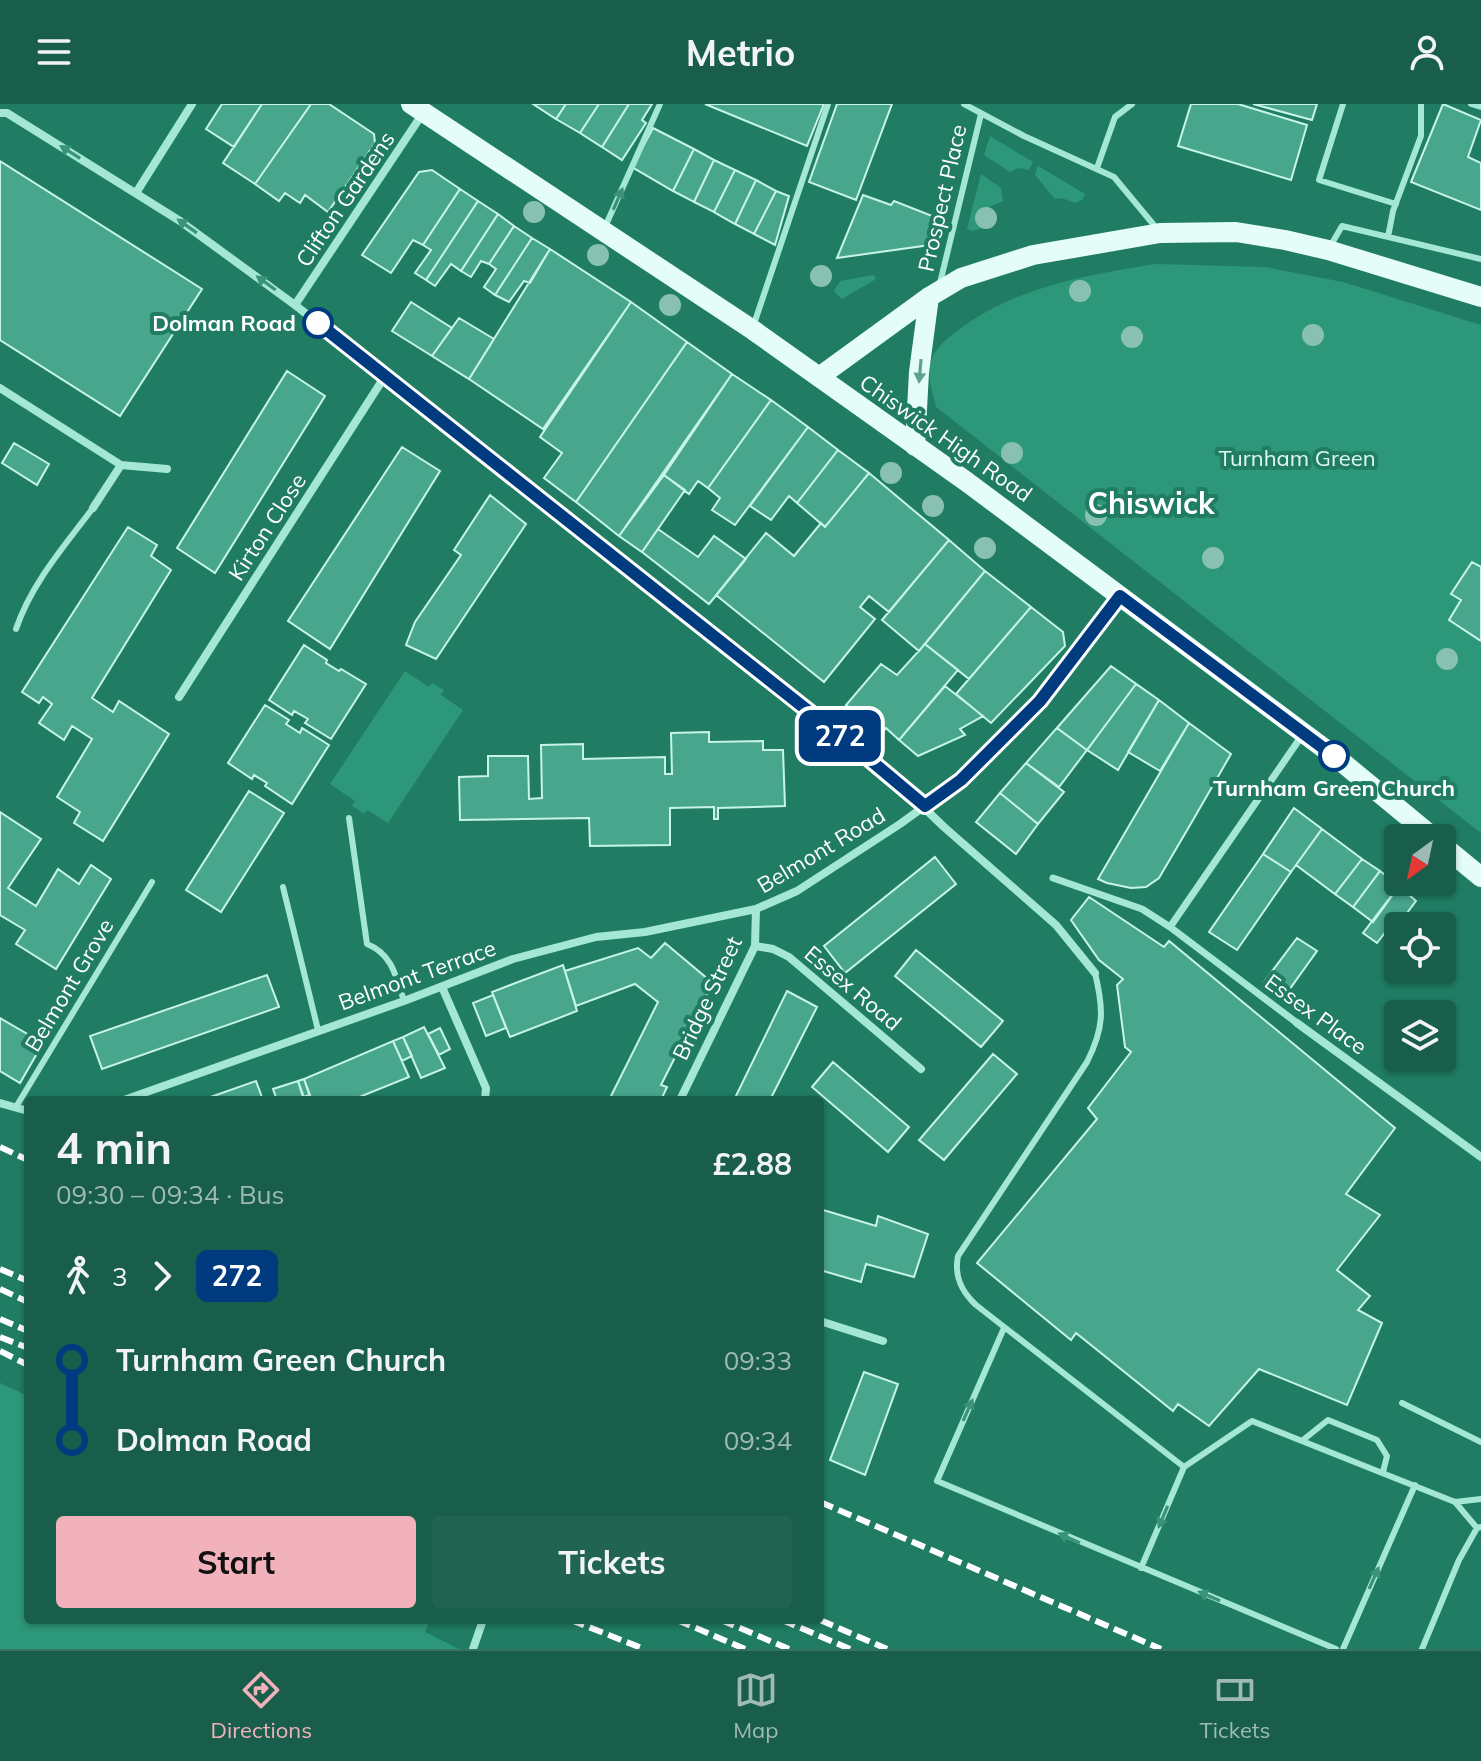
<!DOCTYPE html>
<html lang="en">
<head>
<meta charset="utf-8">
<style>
	:root { --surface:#185e4b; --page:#216452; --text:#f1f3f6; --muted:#9fbab5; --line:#367363; --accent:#f2b2bc }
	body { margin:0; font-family:Mulish,sans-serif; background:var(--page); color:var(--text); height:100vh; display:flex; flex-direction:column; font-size:30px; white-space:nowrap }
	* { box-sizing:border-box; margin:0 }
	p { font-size:26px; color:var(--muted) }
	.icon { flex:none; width:44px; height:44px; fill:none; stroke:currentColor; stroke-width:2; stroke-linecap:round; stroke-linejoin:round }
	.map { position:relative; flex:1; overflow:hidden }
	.sheet { position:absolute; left:24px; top:992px; width:800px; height:528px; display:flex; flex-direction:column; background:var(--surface); border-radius:8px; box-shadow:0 2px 6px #0004 }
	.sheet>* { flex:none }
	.badge { padding:0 16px; border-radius:12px; font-size:28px; line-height:52px }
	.needle { width:52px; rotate:213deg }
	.controls { position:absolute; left:1384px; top:720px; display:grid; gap:16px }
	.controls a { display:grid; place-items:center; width:72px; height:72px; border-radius:8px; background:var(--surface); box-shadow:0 2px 6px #0004; font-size:40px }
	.map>.badge { position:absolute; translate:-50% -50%; box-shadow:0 0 0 4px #fff }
	.legs { display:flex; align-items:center; gap:12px; height:88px; padding:0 32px; font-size:26px }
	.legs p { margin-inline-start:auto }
	.headline { display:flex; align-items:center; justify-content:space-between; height:136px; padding:0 32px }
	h1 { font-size:44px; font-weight:700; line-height:60px }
	.primary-button { display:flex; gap:16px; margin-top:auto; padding:16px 32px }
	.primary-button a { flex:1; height:92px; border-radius:8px; background:var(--accent); color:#111; font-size:32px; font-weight:700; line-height:92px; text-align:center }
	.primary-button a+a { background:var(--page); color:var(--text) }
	ul { padding:0 32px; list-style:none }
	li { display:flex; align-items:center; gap:28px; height:80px; font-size:30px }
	li i { display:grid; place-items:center; width:12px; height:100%; margin:0 10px; background:currentColor }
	li i::after { content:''; width:20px; height:20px; margin:-10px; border:6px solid; border-radius:50%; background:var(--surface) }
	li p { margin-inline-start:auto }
	li:first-child i { background:linear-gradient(#0000 50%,currentColor 0) }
	li:last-child i { background:linear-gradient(currentColor 50%,#0000 0) }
	header { display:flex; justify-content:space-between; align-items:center; height:104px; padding:0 32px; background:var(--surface); font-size:36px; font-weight:700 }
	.tabs { display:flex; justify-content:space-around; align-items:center; height:112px; border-top:2px solid var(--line); background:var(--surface); font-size:22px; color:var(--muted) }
	.tabs a { display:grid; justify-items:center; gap:4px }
	.tabs .current { color:var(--accent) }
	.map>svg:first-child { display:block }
	.green { fill:#2d9779 }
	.building { fill:#48a68d; stroke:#c6f5e8; stroke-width:2 }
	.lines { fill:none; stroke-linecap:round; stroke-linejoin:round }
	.service { stroke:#a3e7d4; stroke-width:6 }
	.pedestrian { stroke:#a3e7d4; stroke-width:7 }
	.minor { stroke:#a3e7d4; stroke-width:8 }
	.primary { stroke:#e4fdf8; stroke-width:20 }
	.rail { stroke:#fff; stroke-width:6; stroke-dasharray:14 6; stroke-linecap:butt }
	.tree { fill:#88c1b2 }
	.oneway { fill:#3a927a }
	.oneway2 { fill:#5ba390 }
	.line-1-casing { stroke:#fff; stroke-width:18 }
	.line-1 { stroke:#003b80; stroke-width:12 }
	.stop-1-dot { fill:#fff; stroke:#003b80; stroke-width:4 }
	.labels { text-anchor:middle; stroke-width:8; stroke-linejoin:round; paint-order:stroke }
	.street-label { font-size:22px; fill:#fff; stroke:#207d64 }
	.stop-label { font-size:22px; font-weight:bold; fill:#fff; stroke:#207d64; text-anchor:end }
	.park-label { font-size:22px; fill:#ddf9f1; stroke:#207d64 }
	.district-label { font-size:30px; font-weight:bold; fill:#fff; stroke:#207d64 }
</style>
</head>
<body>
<header><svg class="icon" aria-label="menu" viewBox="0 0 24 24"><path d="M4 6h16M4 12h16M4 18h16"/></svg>Metrio<svg class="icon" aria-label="person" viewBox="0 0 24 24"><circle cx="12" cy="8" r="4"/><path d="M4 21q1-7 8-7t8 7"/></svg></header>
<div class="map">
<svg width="1481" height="1545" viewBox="0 0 1481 1545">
	<rect width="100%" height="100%" fill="#207d64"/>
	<path class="green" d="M990,32L1033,58L1029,66L1018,64L1010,68L984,51Z
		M1038,62L1085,90L1082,96L1075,99L1062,94L1055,95L1035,71Z
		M981,70L1001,84L1003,97L990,103L995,119L973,127L967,125Z
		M1156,160L1265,163L1343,178L1481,221V729L936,303C933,289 927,274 930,260C933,246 946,235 957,227C1015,183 1086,171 1156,160Z
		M874,171L876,175L842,195L834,187L840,177Z
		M405,567L429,583L432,579L444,586L441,591L463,606L388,719L367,706L364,710L352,702L355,697L330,680Z
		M0,1279L28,1292V1516H430L425,1528L459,1545H0Z"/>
	<path class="building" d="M222,0H262L234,43L206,25Z
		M262,0H311L255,80L223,59Z
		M311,0H329L374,30L375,39L328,108L305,91L300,99L285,89L279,97L255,80Z
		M533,0H566L556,15Z
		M566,0H599L580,29L556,15Z
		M599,0H629L602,43L580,29Z
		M629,0H652L642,16L646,19L622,56L602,43Z
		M705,0H824L807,42Z
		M837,0H892L856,96L809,78Z
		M1191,0H1238L1307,21L1291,76L1178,42Z
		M1253,0H1317L1312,16Z
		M1443,0L1481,16L1468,53L1481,59V106L1411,78Z
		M653,24L694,45L673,87L632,63Z
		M694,45L714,56L694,98L673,87Z
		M714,56L735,66L714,108L694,98Z
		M0,57L202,185L120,312L0,236Z
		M432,66L460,85L423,141L413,136L391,169L362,151L419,68Z
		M735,66L756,76L735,120L714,108Z
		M756,76L776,87L754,130L735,120Z
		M460,85L478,97L426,176L415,169L431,146L423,141Z
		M776,87L789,92L775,141L754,130Z
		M863,91L891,101L894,97L945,117L937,140L837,154Z
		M478,97L498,110L461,167L451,160L435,182L426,176Z
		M498,110L514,122L489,160L481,157L471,173L461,167Z
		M514,122L532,134L495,191L484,183L496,165L489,160Z
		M532,134L550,145L530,179L524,177L509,198L495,191Z
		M550,145L631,198L543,325L469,275Z
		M411,198L452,224L432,252L392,227Z
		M631,198L687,238L576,398L544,374L562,349L540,333Z
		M459,214L494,235L469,275L432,252Z
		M687,238L732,270L619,432L576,398Z
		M287,267L325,292L215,469L177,444Z
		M732,270L771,296L708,384L698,377L689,390L664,371Z
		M771,296L808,323L735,421L712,406L720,394L708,384Z
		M808,323L838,346L797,399L789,392L771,416L750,402Z
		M14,339L49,360L37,381L2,359Z
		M402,343L440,367L330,545L288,517Z
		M838,346L869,369L825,423L797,399Z
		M869,369L949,436L889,508L869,492L860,503L875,515L824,578L716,491L766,429L794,452L821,419L825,423Z
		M664,371L685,386L642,448L619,432Z
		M490,391L526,420L436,555L406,541L415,518L461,451L454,446Z
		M128,423L157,441L151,452L171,466L92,594L113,608L119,597L169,630L103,737L74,719L80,708L57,693L92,635L72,622L64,636L39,619L52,600L43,593L39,599L22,588Z
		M658,425L698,453L714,432L746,455L709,500L642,448Z
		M949,436L985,467L919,547L882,516Z
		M1472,458L1481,463V537L1449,516L1461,496L1451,490Z
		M985,467L1031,503L969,575L925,540Z
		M1031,503L1063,528L1065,542L991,619L956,590Z
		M925,540L958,566L899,636L886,624L883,628L846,601L881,560L897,571Z
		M304,541L327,556L326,559L339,567L341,565L366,580L331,635L305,619L308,615L294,607L292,611L269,596Z
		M1111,562L1136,580L1087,646L1057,624Z
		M1111,562L1159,596L1118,666L1087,646L1059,683L1026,659Z
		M1136,580L1159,596L1118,666L1087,646Z
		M945,582L983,612L960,625L965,631L918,652L899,636Z
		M1159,596L1189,619L1160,667L1128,648Z
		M265,601L289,616L286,620L300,629L302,624L329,641L292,700L265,682L267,679L254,671L252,675L228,659Z
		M1189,619L1231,650L1193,716L1159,774L1146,783L1131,784L1107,779L1098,775Z
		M709,628V638L763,637V646H783L785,702L718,704V715H714V703L670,704V741L590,742L589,714L460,716L459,673L488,672V652H528L529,695L542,694L541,641L583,640V655L665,653V670H672L671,629Z
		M1026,659L1064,688L1038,720L1000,689Z
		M249,687L284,709L221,808L186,786Z
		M1000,689L1038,720L1016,750L976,718Z
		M1294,704L1322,725L1291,768L1263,750Z
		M0,708L41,735L8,784L36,802L58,765L79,780L91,761L111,775L56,865L16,840L25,826L0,811Z
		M1322,725L1362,755L1335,790L1296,761Z
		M1263,750L1291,768L1237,846L1209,828Z
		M935,753L956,780L845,869L824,842Z
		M1362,755L1380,767L1353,803L1335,790Z
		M1380,767L1399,782L1373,818L1353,803Z
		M1399,782L1416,797L1392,829L1387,826L1377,839L1363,829Z
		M1089,793L1164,843L1169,837L1395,1024L1346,1090L1380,1111L1337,1166L1370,1192L1358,1206L1382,1219L1347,1301L1259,1265L1209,1322L1178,1300L1173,1307L1076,1229L1071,1236L977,1159L1097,1015L1088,1004L1131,948L1125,943L1117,881L1123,875L1099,856L1071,816Z
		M1297,834L1317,847L1284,893L1264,878Z
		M665,839L715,881L706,892L661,981L667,983L661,996H609L658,898L635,880L576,902L565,867L638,844L651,854Z
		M916,846L1003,917L981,943L895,872Z
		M563,861L577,907L510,933L492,888Z
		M267,871L279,903L102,965L90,932Z
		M787,887L817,903L770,996H734Z
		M493,891L506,924L486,932L473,899Z
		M0,914L43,939L20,979L0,967Z
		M424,923L445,964L421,974L403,933Z
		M440,924L450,945L439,951L428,930Z
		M403,933L412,952L402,957L393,937Z
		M393,937L409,973L352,996H311L304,975Z
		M993,950L1017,970L944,1056L919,1036Z
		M833,958L909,1023L888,1048L812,983Z
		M304,975L310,991L303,993L298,977Z
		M256,977L263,996H202Z
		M298,977L305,996H277L273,985Z
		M820,1105L876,1122L878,1112L928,1130L914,1173L866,1160L861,1178L820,1166Z
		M864,1268L898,1280L865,1371L830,1356Z"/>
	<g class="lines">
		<path class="service" d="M964,0L1024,32L1114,73L1158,126
			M1343,0L1319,76L1396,100
			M1471,0L1481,3
			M1097,64L1115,13L1132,0
			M605,123L660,0
			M1388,133L1393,107L1421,32V0
			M1331,141L1342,122L1481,155
			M940,179L981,10
			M754,220L828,0
			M16,525C31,480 65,441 93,404
			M349,714L367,840C392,850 396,872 404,897
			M283,783L318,926
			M1095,869C1104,906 1104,924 1087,958L958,1152C954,1172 961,1187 976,1201L1184,1363
			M16,1003L152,778
			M1004,1224L937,1377L1336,1545
			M1402,1299L1481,1338
			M1303,1336L1328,1316L1377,1336L1387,1352L1383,1368
			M1455,1398L1477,1424
			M1141,1464L1184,1363L1252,1317L1455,1398L1481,1395
			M1343,1545L1415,1381
			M1422,1545L1459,1456L1477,1424L1481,1423"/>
		<path class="pedestrian" d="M1053,774L1142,805L1170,823L1297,919
			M1170,823L1303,630"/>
		<path class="minor" d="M0,9H7L180,117L295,201L893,674L944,723L1056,821L1095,869
			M136,89L192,0
			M295,201L423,9
			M0,284L121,361L167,365
			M93,404L121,361
			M179,593L385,272
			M755,842L773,845L789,853L921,965
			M442,883L486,984L485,996
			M1297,919L1481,1053
			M124,996L404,897L513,855L596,833L645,828L756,805L797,787L900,720L961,676L1040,597L1119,494
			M680,996L755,842L756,805
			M0,999L28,1007
			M820,1217L883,1237
			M473,1545L483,1516"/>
		<path class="primary" d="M411,0L753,226L967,378L1337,654L1434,734
			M819,273L929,193L961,174L1033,151L1160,129L1236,128L1285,136L1328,146L1481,193
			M915,342L919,268L929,193
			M1442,741L1481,773"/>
		<path class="rail" d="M0,1043L28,1056
			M0,1165L28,1177
			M0,1185L28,1198
			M0,1215L28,1227
			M0,1233L28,1244
			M0,1247L28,1261
			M820,1398L1161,1545
			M571,1516L644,1545
			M677,1516L745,1545
			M721,1516L789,1545
			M782,1516L850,1545
			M820,1516L887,1545"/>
	</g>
	<g class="tree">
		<circle cx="534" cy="108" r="11"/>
		<circle cx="986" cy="114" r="11"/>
		<circle cx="598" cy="151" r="11"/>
		<circle cx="821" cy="172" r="11"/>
		<circle cx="1080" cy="187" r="11"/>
		<circle cx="670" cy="201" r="11"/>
		<circle cx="1313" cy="231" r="11"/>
		<circle cx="1132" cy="233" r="11"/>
		<circle cx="1012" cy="349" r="11"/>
		<circle cx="891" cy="369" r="11"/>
		<circle cx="933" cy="402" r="11"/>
		<circle cx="1096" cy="411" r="11"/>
		<circle cx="985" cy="444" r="11"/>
		<circle cx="1213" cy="454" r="11"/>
		<circle cx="1447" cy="555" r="11"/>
	</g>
	<defs><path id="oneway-solid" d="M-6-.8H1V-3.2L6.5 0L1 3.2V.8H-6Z" transform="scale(2)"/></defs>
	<g class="oneway">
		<use href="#oneway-solid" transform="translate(70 48) rotate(-148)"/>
		<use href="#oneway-solid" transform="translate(618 95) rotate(-66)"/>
		<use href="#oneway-solid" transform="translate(187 122) rotate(-145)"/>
		<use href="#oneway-solid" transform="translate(266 179) rotate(-144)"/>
		<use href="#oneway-solid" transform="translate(968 1306) rotate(-66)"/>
		<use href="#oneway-solid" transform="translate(1163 1413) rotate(113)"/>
		<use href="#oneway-solid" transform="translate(1069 1434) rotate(-156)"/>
		<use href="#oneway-solid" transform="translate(1374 1474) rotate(-66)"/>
		<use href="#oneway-solid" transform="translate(1209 1492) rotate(-157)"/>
	</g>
	<use class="oneway2" href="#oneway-solid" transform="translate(920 267) rotate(95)"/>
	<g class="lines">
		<g class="line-1-casing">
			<path id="line-1" d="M318,219L869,655L925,702L961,676L1040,597L1120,492L1334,652"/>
		</g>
		<use href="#line-1" class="line-1"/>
	</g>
	<g class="stop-1-dot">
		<circle cx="318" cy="219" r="14"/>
		<circle cx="1334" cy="652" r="14"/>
	</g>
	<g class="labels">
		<g class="street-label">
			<text transform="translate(942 94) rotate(-77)" y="8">Prospect Place</text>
			<text transform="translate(345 95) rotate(-56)" y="8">Clifton Gardens</text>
			<text transform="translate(946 334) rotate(35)" y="8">Chiswick High Road</text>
			<text transform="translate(267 423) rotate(-57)" y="8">Kirton Close</text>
			<text transform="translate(821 746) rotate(-31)" y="8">Belmont Road</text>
			<text transform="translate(417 871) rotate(-20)" y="8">Belmont Terrace</text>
			<text transform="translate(69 881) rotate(-59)" y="8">Belmont Grove</text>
			<text transform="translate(853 884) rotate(40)" y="8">Essex Road</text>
			<text transform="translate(707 894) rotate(-65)" y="8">Bridge Street</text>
			<text transform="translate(1316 910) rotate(36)" y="8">Essex Place</text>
		</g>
		<g class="stop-label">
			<text x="296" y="227">Dolman Road</text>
			<text x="1334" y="692" text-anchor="middle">Turnham Green Church</text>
		</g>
		<g class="park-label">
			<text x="1297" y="362">Turnham Green</text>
		</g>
		<g class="district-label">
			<text x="1151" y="410">Chiswick</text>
		</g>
	</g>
</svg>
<div class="controls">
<a><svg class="needle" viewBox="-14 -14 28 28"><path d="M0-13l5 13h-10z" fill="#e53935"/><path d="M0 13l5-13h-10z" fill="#9fbab5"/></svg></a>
<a><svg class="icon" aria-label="locate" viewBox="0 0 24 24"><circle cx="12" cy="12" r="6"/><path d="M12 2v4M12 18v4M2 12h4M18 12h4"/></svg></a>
<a><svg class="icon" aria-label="layers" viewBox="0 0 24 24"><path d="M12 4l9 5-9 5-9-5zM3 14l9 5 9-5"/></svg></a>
</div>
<b class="badge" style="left:840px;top:632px;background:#003b80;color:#fff">272</b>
<section class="sheet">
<div class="headline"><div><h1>4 min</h1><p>09:30 – 09:34 · Bus</p></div><b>£2.88</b></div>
<div class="legs"><svg class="icon" aria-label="walk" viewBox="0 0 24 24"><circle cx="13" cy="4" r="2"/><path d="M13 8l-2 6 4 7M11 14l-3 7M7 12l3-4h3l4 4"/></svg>3<svg class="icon" aria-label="forward" viewBox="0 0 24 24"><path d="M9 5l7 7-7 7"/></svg><b class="badge" style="background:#003b80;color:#fff">272</b></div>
<ul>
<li><i style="color:#003b80"></i><b>Turnham Green Church</b><p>09:33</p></li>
<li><i style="color:#003b80"></i><b>Dolman Road</b><p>09:34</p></li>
</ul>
<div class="primary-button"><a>Start</a><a>Tickets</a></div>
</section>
</div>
<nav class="tabs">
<a class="current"><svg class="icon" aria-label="directions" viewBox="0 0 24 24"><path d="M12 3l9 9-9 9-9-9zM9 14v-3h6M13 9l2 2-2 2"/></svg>Directions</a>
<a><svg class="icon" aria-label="map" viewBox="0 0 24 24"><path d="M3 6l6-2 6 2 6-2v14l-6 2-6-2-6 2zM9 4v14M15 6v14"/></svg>Map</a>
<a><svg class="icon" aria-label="tickets" viewBox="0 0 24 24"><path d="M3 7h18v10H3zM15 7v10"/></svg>Tickets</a>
</nav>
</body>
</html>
